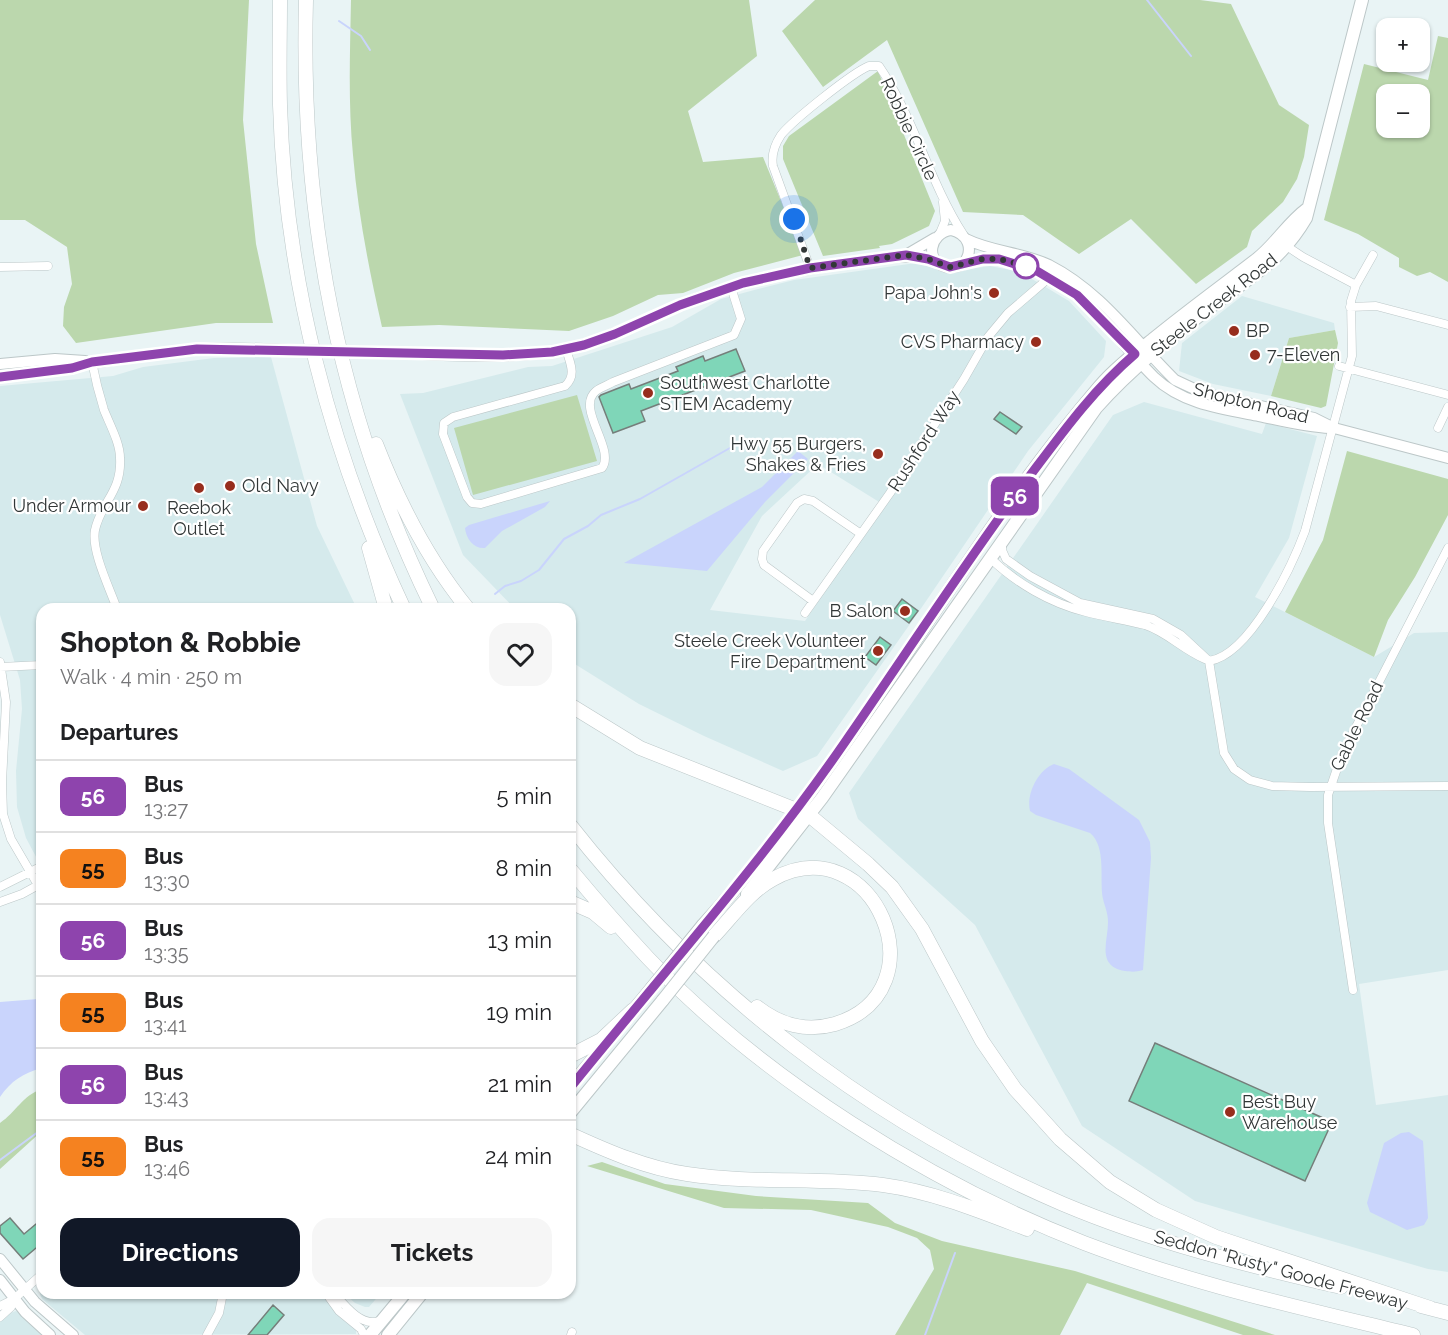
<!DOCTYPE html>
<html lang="en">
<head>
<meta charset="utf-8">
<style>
	:root { --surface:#fff; --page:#f6f6f6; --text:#202124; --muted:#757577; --line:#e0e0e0; --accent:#111827 }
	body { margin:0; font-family:Raleway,sans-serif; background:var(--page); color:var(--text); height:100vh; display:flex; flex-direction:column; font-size:22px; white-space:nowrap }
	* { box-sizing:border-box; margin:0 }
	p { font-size:20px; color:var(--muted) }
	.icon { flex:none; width:33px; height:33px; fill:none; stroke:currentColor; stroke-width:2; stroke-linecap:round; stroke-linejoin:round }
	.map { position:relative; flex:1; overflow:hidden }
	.panel { position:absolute; left:36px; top:603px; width:540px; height:696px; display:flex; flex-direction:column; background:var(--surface); border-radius:18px; box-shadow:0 2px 4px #0004 }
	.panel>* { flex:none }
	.badge { padding:0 12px; border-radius:9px; font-size:21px; line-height:39px }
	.controls { position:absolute; left:1376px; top:18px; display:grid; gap:12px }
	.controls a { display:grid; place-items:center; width:54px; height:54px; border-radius:12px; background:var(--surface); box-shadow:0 2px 4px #0004; font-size:30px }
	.you { position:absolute; width:30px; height:30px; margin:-15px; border:4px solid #fff; border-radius:50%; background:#1a73e8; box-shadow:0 0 0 9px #1a73e833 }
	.map>.badge { position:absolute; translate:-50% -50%; box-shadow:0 0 0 3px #fff }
	h2 { padding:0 24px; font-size:22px; line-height:54px }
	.round { display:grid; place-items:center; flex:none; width:63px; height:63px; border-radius:18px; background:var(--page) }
	.headline { display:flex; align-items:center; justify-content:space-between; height:102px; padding:0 24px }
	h1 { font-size:28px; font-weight:700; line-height:45px }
	.action { display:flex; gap:12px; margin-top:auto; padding:12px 24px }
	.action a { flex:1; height:69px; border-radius:18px; background:var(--accent); color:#fff; font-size:24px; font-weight:700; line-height:69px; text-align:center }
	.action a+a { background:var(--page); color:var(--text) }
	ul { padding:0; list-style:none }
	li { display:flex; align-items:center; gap:18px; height:72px; padding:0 24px; border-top:2px solid var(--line) }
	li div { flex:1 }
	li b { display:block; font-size:22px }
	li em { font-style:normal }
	li .badge { min-width:66px; font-weight:700; text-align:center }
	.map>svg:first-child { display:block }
	.built { fill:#d5eaec; fill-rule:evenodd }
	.green { fill:#bbd7ad; fill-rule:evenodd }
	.water { fill:#c9d4fc }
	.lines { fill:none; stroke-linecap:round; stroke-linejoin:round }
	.stream { stroke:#c9d4fc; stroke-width:2 }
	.building { fill:#7fd6b8; stroke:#757e7a; stroke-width:1.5 }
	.street-casing { stroke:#bcc7c8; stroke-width:9 }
	.secondary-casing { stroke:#bcc7c8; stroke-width:12 }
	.primary-casing { stroke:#bcc7c8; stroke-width:14 }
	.highway-casing { stroke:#bcc7c8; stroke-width:15 }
	.street { stroke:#fff; stroke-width:8 }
	.secondary { stroke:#fff; stroke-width:10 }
	.primary { stroke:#fff; stroke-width:12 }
	.highway { stroke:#fff; stroke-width:14 }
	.secondary-bridge-casing { stroke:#bcc7c8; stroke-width:12; stroke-linecap:butt }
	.primary-bridge-casing { stroke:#bcc7c8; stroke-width:14; stroke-linecap:butt }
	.secondary-bridge { stroke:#fff; stroke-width:10 }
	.primary-bridge { stroke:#fff; stroke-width:12 }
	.line-casing { stroke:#fff; stroke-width:14 }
	.line { stroke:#8e44ad; stroke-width:9 }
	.walk { stroke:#323737; stroke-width:6; stroke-dasharray:0 10.8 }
	.stop-dot { fill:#fff; stroke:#8e44ad; stroke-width:3 }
	.poi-dot { fill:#972d1d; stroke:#fff; stroke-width:2 }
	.labels { text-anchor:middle; stroke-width:4.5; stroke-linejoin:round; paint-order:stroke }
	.street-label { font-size:18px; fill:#323737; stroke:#fff }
	.poi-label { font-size:18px; fill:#323737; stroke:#fff; text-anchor:end }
</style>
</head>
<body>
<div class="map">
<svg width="1448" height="1335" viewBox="0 0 1448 1335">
	<rect width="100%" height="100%" fill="#e9f4f5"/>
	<path class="built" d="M916,263L948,272L990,266L1016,271L1027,276L1069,301L1106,341L1104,357L1028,451L922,607L817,756L783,771L704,736L639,704L570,661V609H515L463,555L400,394L423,393L528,367L552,366L672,327L721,299L758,289L794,280ZM818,464L884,505L805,621L710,610L762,516Z
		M1242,296L1334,323L1335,330L1289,338L1271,396L1213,384L1179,371L1182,343Z
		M271,357L317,526L357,609H42V868L26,838L17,807L16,771L22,709L20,680L0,615V386L113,376L143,367L214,358Z
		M1144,402L1262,434L1266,423L1317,436L1289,538L1255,597L1374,657L1414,633L1448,632V970L1359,984L1376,1105L1448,1095V1272L1428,1269L1195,1201L1082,1126L975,925L858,819L849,793L1113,415Z
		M42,1285V1293H323L356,1329V1334L85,1335L42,1299L40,1294Z
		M344,1293H381L369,1307H365L355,1303Z
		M16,1311L19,1312L44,1335H0V1322L10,1313Z"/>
	<path class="green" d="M0,0H249L243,120L256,244L273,323H216L76,343L63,326L64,307L72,284L67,247L25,220H0Z
		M351,0H749L757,56L688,111L703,162L763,157L803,255L734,273L683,293L658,295L613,316L569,331L439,325L382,327C369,270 358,213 353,155C348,104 350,52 351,0Z
		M815,0H1200L1231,4L1279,105L1309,125L1304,157L1297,179L1283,202L1252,231L1247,247L1196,284L1131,219L1079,254L1023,215L963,212L887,40L823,87L782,31Z
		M1438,36L1448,38V282L1430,272L1417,276L1399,267V258L1358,234L1324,220L1364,64L1428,80ZM1386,94H1419V128H1386Z
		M878,71L935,211L929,226L892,244L879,246L880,248L823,256L783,159V146L789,136Z
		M1335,330L1338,343L1326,406L1321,408L1271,396L1289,338Z
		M577,395L597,461L473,495L454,428Z
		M1347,451L1448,479V515L1415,577L1388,620L1374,657L1285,612L1323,540Z
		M42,1089V1131L0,1169V1123C16,1112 23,1095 42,1089Z
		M602,1162L665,1184L756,1196L868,1203L895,1223L942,1241L1075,1271L1275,1335H1243L1087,1283L1060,1335H895L934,1269L930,1250L917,1238L888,1227L811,1210L724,1208L587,1166Z"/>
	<path class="water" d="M798,451L808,459L765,502L707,571L624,563L762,487Z
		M550,501L545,507L502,531L485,548C474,549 466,539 465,528L469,525Z
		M1054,764L1069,769L1139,820L1150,842L1151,858L1143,970C1136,972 1132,972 1125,971C1096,966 1108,942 1108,922C1108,913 1105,907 1103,899C1099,880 1107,847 1090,833L1036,815L1030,811C1026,794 1038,770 1054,764Z
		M38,999L42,1003V1068C23,1073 11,1081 0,1097V1002Z
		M1409,1132L1423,1141L1428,1218L1424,1225L1407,1230L1370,1212L1367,1203L1384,1143L1401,1133Z"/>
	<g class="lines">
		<path class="stream" d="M1147,0L1191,56
			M339,21L361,36L370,50
			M495,594L505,586L521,581L539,570L564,539L588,526L601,515L640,499L737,444
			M0,1160L42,1129
			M925,1335L955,1253"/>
	</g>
	<path class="building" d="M736,349L745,371L641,411L645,421L613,433L599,397L601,395L629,384L631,389L678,371L676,367L703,356L705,361Z
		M1000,412L1022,427L1016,434L994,419Z
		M902,599L918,611L909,623L893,611Z
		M880,637L891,645L876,665L865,657Z
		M1155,1043L1332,1122L1305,1181L1129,1101Z
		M10,1218L24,1234L42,1219V1243L23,1259L0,1233V1226Z
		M273,1305L284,1315L267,1335H248Z"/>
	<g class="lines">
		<g class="street-casing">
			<path id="street" d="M940,233L945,221L943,202
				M1288,247L1303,257L1356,285
				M0,267L48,266
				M810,268L773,166C771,154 775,144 781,135C793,120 852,73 869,66H879C914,117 929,181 963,234
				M1350,307L1376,306L1448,325
				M566,349C570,363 577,375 565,386L453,417L444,423L443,434L467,497L472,503L481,504L602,468C616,449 575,408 596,391C601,387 608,385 613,382L734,335L741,319L731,287
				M92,362C95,378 99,394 104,410C110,425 120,443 120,458C122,492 101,502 95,530C91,551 110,589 117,609
				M1339,366L1448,395
				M1438,428L1448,407
				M1002,541V550L1006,559L1030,576L1080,603L1153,619L1181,635L1209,661L1224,753L1234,769L1250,780L1272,786L1310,787L1448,786
				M990,558C1016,583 1050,603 1086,612C1105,617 1125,620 1145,625C1167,632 1183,650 1205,659
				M813,601L764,565L762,559L763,551L797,503L804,499L813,501L861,534
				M805,613L890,493L964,379L988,337L1008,313L1050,277
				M1209,661C1250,655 1292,566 1305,531L1352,356L1351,301L1356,285L1373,255
				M0,662L6,702L2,782L3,814L11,839L42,892
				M0,667L42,665
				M0,887L42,866
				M0,902L22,894L42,883
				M1353,990L1328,823V795L1342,754L1448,548
				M326,1293L339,1311L361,1329L364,1335
				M334,1293C345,1306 363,1329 381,1320
				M0,1306L14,1299L42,1274
				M0,1317L11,1307L14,1299
				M207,1335L219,1313L223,1293
				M571,1335L572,1332"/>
		</g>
		<g class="secondary-casing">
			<path id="secondary" d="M966,239C992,252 1022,252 1049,265C1102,292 1134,340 1175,380L1203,393L1314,418L1334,428L1448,458
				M906,255L935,238
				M964,263C974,249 968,234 951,230C930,233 924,261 946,267C956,269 970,261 981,259C1004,255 1030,266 1050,277C1095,301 1119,343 1154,377C1182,404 1222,409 1259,416C1283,421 1306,427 1330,428
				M372,352C435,353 504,362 566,349C607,341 642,320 680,305C738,281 799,269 860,261C887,258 910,253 936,261
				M0,364L55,359L85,361
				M0,377C65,369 129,355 194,350C226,347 259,349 290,350
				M0,1259L35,1302L73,1335
				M0,1280L25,1312L50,1335"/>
		</g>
		<g class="primary-casing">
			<path id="primary" d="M747,894L822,798L1096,408C1132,367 1174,335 1217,302C1254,275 1282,259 1306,218L1362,0
				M703,925C854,761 954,557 1099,387C1114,369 1134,354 1152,340C1186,312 1222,286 1257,259C1276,244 1288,223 1307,209
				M628,1017L651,989
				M570,1087L613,1035
				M570,1113L663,1000
				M370,1335L405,1293
				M388,1335L422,1293"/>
		</g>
		<g class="highway-casing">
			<path id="highway" d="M280,0C280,35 279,70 280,105C285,279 330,451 404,609
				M306,0C300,215 338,415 433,609
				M376,444C399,503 428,560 468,609
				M369,548L386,609
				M570,705L640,748L809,815L868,864L892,887L922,929L982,1041L1015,1089L1060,1139L1110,1182L1156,1210L1216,1237L1430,1308
				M570,825C700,990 870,1122 1063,1204C1153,1242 1246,1265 1341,1287
				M570,869C595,899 621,929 648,958C763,1079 930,1183 1084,1243C1191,1284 1302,1308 1413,1335
				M570,902L593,912L611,927
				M714,936C732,917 750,891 773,879C874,824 944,991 835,1024C807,1032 780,1025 757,1007
				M570,1056L601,1040L633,1010
				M570,1134C607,1151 646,1168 687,1174C752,1184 818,1177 883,1185C934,1192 980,1211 1027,1229
				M1421,1306L1448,1313"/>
		</g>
		<use href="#street" class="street"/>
		<use href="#secondary" class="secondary"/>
		<use href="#primary" class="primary"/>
		<use href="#highway" class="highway"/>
		<g class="secondary-bridge-casing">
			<path id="secondary-bridge" d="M290,350L372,352"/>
		</g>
		<g class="primary-bridge-casing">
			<path id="primary-bridge" d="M651,989L703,925
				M663,1000L714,936"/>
		</g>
		<use href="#secondary-bridge" class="secondary-bridge"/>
		<use href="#primary-bridge" class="primary-bridge"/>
	</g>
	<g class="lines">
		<g class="line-casing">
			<path id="line" d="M0,377L72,368L92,362L197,349L503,355L552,352L584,345L615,334L680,305L743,283L810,268L906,255L928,259L950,267L983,259H999L1037,271L1077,295L1135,354C1093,390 1062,433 1029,477C964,564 905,656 843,745C760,865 662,974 570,1088"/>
		</g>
		<use href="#line" class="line"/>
		<path class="walk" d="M794,219L810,268L906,255L928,259L950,267L983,259H999L1026,266"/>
	</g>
	<circle class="stop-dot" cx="1026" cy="266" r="12"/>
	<g class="poi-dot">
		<circle cx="994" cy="293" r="6"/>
		<circle cx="1234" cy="331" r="6"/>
		<circle cx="1036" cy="342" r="6"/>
		<circle cx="1255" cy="355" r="6"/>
		<circle cx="648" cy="393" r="6"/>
		<circle cx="878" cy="454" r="6"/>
		<circle cx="230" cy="486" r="6"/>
		<circle cx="199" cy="488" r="6"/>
		<circle cx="143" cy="506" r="6"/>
		<circle cx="905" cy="611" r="6"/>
		<circle cx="878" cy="651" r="6"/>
		<circle cx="1230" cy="1112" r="6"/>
	</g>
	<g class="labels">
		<g class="street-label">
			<text transform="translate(909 129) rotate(65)" y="6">Robbie Circle</text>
			<text transform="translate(1214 305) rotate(-38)" y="6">Steele Creek Road</text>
			<text transform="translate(1251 403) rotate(14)" y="6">Shopton Road</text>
			<text transform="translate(924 441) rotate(-57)" y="6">Rushford Way</text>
			<text transform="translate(1357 726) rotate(-64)" y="6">Gable Road</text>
			<text transform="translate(1281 1270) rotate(15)" y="6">Seddon "Rusty" Goode Freeway</text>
		</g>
		<g class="poi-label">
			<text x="982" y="299">Papa John's</text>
			<text x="1246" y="337" text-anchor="start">BP</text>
			<text x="1024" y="348">CVS Pharmacy</text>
			<text x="1267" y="361" text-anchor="start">7-Eleven</text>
			<text x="660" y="389" text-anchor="start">Southwest Charlotte<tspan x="660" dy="21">STEM Academy</tspan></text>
			<text x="866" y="450">Hwy 55 Burgers,<tspan x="866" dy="21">Shakes &amp; Fries</tspan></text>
			<text x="242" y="492" text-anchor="start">Old Navy</text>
			<text x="131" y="512">Under Armour</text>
			<text x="199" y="514" text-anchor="middle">Reebok<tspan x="199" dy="21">Outlet</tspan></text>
			<text x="893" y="617">B Salon</text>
			<text x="866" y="647">Steele Creek Volunteer<tspan x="866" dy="21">Fire Department</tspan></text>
			<text x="1242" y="1108" text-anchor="start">Best Buy<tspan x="1242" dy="21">Warehouse</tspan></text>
		</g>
	</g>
</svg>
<div class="controls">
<a>+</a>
<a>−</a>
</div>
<div class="you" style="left:794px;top:219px"></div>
<b class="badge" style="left:1015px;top:496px;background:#8e44ad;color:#fff">56</b>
<section class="panel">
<div class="headline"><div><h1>Shopton &amp; Robbie</h1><p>Walk · 4 min · 250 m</p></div><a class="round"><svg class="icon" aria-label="heart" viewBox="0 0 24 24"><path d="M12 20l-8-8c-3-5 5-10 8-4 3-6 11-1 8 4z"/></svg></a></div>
<h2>Departures</h2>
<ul>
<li><span class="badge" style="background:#8e44ad;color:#fff">56</span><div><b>Bus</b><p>13:27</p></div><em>5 min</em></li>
<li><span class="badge" style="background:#f58220;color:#111">55</span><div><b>Bus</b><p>13:30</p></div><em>8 min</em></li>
<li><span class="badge" style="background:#8e44ad;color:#fff">56</span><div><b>Bus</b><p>13:35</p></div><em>13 min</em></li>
<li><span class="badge" style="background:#f58220;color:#111">55</span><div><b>Bus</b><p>13:41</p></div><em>19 min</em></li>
<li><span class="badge" style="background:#8e44ad;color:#fff">56</span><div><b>Bus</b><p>13:43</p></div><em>21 min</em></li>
<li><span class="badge" style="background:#f58220;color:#111">55</span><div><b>Bus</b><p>13:46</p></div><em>24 min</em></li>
</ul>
<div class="action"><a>Directions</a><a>Tickets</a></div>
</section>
</div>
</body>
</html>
